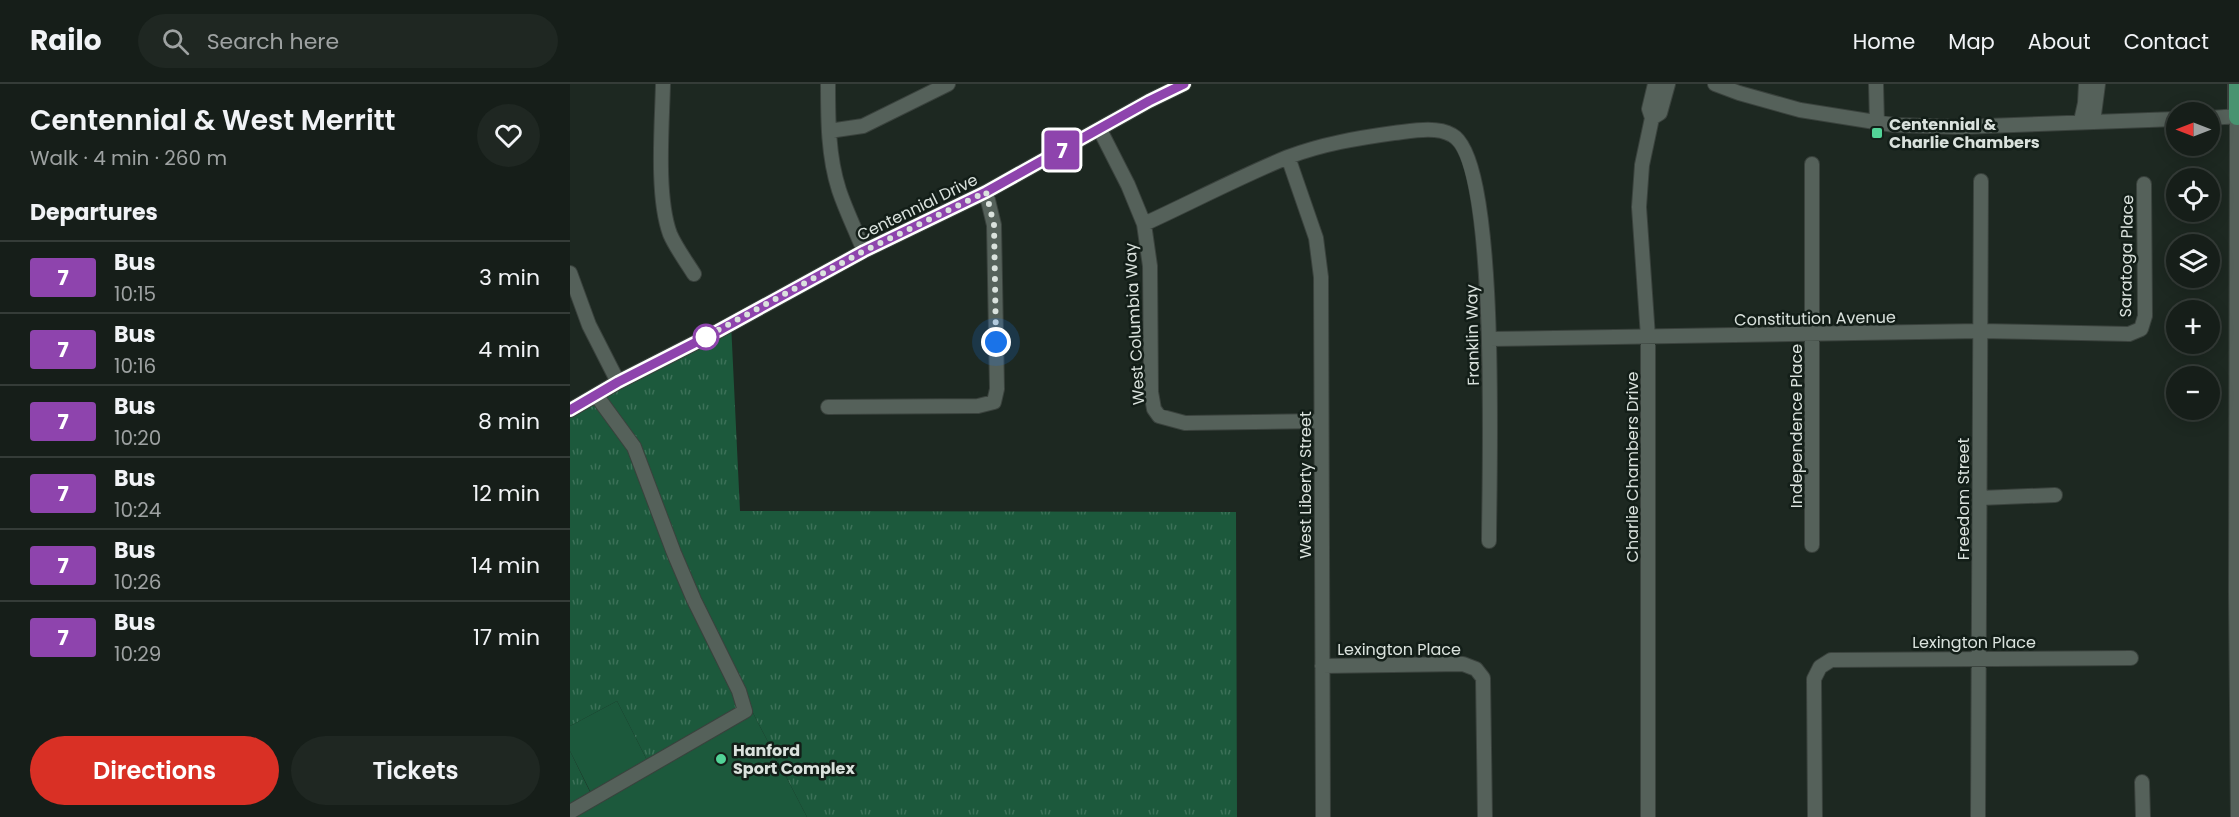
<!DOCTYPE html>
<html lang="en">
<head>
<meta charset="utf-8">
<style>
	:root { --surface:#161e19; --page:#1f2722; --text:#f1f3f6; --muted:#9ea2a2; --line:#353c38; --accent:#d93025 }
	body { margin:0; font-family:Poppins,sans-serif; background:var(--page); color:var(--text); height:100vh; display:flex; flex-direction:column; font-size:22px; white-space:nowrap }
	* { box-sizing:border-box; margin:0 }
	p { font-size:20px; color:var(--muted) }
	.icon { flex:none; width:33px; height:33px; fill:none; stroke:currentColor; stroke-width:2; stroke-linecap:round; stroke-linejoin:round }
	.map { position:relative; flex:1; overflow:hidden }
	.panel { display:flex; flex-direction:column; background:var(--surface); width:570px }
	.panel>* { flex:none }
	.badge { padding:0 12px; border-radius:4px; font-size:21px; line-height:39px }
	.needle { width:39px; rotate:270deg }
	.buttons { position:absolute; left:1596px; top:18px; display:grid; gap:12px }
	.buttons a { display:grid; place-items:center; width:54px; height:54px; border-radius:50%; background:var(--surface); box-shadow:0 3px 15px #0003,0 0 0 2px var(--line); font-size:30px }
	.you { position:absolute; width:30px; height:30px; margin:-15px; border:4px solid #fff; border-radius:50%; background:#1a73e8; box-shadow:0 0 0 9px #1a73e833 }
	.map>.badge { position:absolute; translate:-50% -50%; box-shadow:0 0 0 3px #fff }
	h2 { padding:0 30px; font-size:22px; line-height:54px }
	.round { display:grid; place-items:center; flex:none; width:63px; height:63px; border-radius:32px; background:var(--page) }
	.head { display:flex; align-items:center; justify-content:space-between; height:102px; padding:0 30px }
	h1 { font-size:28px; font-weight:600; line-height:45px }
	.button { display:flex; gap:12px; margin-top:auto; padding:12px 30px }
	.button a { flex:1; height:69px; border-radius:36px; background:var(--accent); color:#fff; font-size:24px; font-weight:600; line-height:69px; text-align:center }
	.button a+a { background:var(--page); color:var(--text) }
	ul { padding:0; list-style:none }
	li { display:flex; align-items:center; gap:18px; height:72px; padding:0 30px; border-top:2px solid var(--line) }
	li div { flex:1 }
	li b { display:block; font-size:22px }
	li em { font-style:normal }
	li .badge { min-width:66px; font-weight:700; text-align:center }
	header { display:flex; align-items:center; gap:36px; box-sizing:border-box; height:84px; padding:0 30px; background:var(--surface); border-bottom:2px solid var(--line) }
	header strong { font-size:28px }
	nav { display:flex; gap:33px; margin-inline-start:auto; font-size:21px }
	.search { width:420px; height:54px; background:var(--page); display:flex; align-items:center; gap:15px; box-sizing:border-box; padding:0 21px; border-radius:33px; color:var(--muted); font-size:22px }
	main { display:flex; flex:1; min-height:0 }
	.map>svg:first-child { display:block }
	.grass { fill:url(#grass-tufts) }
	.pitch { fill:#1c593c }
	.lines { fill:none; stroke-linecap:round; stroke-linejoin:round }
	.minor-casing { stroke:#3a423d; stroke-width:16 }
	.major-casing { stroke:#3a423d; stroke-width:20 }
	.minor { stroke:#55615a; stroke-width:14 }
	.major { stroke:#489370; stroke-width:16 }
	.line-casing { stroke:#fff; stroke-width:14 }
	.line { stroke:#8e44ad; stroke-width:9 }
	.walk { stroke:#dae2dd; stroke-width:6; stroke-dasharray:0 10.8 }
	.poi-dot { fill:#52d397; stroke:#131e18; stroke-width:2 }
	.stop-dot { fill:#fff; stroke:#8e44ad; stroke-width:3 }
	.labels { text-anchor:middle; stroke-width:5; stroke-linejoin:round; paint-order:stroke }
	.poi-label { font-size:16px; font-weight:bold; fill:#dae2dd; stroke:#131e18; text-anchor:start }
	.street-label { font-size:16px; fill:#dae2dd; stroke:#131e18 }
</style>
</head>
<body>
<header>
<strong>Railo</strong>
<div class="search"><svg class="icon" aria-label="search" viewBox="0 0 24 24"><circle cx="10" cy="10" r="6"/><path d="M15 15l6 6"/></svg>Search here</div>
<nav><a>Home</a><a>Map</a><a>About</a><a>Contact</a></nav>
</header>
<main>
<section class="panel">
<div class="head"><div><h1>Centennial &amp; West Merritt</h1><p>Walk · 4 min · 260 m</p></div><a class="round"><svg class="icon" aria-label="heart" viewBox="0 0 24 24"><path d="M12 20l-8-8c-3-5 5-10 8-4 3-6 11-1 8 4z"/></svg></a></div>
<h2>Departures</h2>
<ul>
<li><span class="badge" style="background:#8e44ad;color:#fff">7</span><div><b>Bus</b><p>10:15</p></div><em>3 min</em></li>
<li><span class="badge" style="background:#8e44ad;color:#fff">7</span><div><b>Bus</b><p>10:16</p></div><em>4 min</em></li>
<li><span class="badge" style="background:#8e44ad;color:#fff">7</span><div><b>Bus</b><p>10:20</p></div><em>8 min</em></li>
<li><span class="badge" style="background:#8e44ad;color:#fff">7</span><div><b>Bus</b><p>10:24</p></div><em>12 min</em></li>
<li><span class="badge" style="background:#8e44ad;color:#fff">7</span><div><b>Bus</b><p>10:26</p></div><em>14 min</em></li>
<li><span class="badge" style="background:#8e44ad;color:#fff">7</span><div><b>Bus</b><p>10:29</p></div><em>17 min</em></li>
</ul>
<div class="button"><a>Directions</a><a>Tickets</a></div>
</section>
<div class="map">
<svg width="1669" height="733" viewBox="0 0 1669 733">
	<defs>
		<pattern id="grass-tufts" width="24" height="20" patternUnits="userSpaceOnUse" patternTransform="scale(1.5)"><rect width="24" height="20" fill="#1c593c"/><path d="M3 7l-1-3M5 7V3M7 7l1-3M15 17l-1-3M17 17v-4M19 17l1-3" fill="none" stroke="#3c7158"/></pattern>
	</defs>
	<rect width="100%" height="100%" fill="#1d2821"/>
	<path class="grass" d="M161,239L170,427L666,428L667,733H237L183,629L80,682L47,617L0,642V326Z
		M0,667L22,712L0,724Z"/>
	<path class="pitch" d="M47,617L80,682L183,629L237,733H0L22,711L0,667V642Z"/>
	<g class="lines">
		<g class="minor-casing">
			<path id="minor" d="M93,0C92,42 86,112 100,150C106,164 116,177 124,190
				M258,0C258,35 258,72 269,106C276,127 286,147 294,167
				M1145,0L1169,9L1230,26L1324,41L1390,43L1606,35
				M1306,0L1307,39
				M1667,33L1666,511L1668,733
				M1082,34L1090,29L1098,0
				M1640,34L1669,32
				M1511,37L1515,19L1516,0
				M1523,38L1528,0
				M530,46L558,101L574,140L580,182L581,308L584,325L589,332L615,339L751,337
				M259,47L293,42L378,0
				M718,73L746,154L751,193L753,733
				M1242,80V461
				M574,140C622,118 669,93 718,73C752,60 788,54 824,49C842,47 866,42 882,51C930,76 919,396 919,457
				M0,189L19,241L48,298
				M919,255L1410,247L1559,250L1571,245L1575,232L1574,100
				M258,323L408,322L424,318L427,305L424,141L416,108
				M0,326L48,298L148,247L294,167L416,108L579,17L614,0
				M1410,414L1485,411
				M752,582L893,580L906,585L913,594L915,733
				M1572,698L1573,733
				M0,728L175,627L169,607L124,516L104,469L64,363L26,311
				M1078,733V253L1069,123L1072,81L1082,34L1079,25L1085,0
				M1245,733L1244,595L1250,583L1261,576L1561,574
				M1408,733L1411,97"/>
		</g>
		<g class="major-casing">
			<path id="major" d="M1667,0V33"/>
		</g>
		<use href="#minor" class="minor"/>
		<use href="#major" class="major"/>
	</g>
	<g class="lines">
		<g class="line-casing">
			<path id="line" d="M0,326L48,298L148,247L294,167L416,108L579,17L614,0"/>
		</g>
		<use href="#line" class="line"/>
		<path class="walk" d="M136,253L128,257L294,167L416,108L424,141L426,258"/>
	</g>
	<g class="poi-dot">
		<rect x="1301" y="43" width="12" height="12" rx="3"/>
		<circle cx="151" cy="675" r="6"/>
	</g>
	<circle class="stop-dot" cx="136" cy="253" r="12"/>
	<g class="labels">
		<g class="poi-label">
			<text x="1319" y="46">Centennial &amp;<tspan x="1319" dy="18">Charlie Chambers</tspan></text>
			<text x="163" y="672">Hanford<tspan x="163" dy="18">Sport Complex</tspan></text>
		</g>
		<g class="street-label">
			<text transform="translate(347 123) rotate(-26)" y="6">Centennial Drive</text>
			<text transform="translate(1556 172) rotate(-89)" y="6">Saratoga Place</text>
			<text transform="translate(1245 234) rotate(-1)" y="6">Constitution Avenue</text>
			<text transform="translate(564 240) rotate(-93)" y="6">West Columbia Way</text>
			<text transform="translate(902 251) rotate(-91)" y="6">Franklin Way</text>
			<text transform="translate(1226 342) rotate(-90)" y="6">Independence Place</text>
			<text transform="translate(1062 383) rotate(-90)" y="6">Charlie Chambers Drive</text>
			<text transform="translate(735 401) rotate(-90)" y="6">West Liberty Street</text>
			<text transform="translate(1393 415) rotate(-90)" y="6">Freedom Street</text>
			<text x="1404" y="564">Lexington Place</text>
			<text x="829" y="571">Lexington Place</text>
		</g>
	</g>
</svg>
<div class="buttons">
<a><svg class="needle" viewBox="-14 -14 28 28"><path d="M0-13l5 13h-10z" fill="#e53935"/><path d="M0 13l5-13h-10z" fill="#9ea2a2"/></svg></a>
<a><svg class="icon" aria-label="locate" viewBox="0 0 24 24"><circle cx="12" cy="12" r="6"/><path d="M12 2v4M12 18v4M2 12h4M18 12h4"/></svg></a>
<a><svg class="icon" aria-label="layers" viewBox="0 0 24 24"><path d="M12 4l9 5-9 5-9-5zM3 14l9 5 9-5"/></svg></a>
<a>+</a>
<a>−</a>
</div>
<div class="you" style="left:426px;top:258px"></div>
<b class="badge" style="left:492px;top:66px;background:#8e44ad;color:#fff">7</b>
</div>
</main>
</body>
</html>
